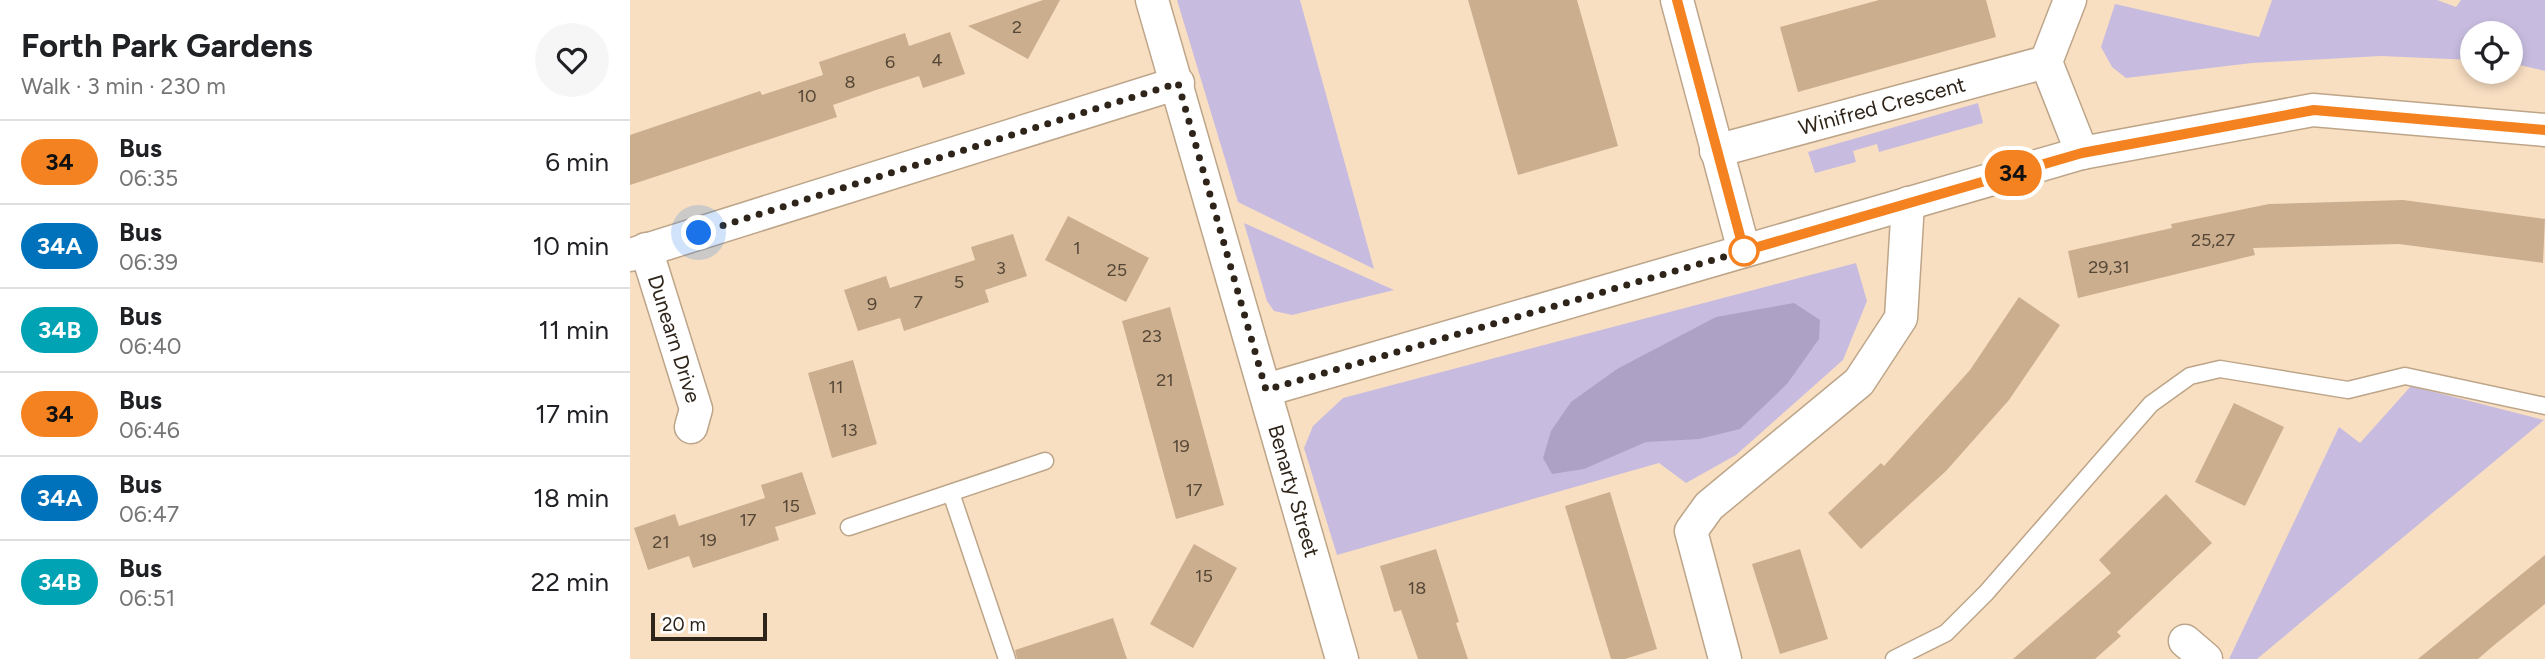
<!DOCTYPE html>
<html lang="en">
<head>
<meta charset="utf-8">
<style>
	:root { --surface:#fff; --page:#f6f6f6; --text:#202124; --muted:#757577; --line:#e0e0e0 }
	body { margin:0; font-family:Figtree,sans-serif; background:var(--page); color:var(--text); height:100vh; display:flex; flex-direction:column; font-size:26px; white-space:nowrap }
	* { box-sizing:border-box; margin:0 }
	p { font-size:23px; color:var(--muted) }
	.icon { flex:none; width:38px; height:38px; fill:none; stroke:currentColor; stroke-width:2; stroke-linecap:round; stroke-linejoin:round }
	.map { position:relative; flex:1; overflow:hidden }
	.side { display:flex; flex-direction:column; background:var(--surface); width:630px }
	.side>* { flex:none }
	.badge { padding:0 14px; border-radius:23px; font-size:24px; line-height:46px }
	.controls { position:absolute; left:1830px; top:21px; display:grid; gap:14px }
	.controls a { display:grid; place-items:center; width:63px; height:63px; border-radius:50%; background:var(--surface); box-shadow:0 4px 10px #0003; font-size:35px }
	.scale { position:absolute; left:21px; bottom:18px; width:116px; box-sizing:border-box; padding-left:7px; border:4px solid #2e2419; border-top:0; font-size:19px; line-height:24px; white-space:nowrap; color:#2e2419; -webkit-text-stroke:5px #fff; paint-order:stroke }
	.you { position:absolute; width:35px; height:35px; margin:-18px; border:5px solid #fff; border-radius:50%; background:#1a73e8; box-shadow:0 0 0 10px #1a73e833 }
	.map>.badge { position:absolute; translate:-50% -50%; box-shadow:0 0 0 4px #fff }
	.round { display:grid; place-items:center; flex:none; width:74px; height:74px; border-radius:37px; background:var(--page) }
	.overview { display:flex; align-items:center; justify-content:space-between; height:119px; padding:0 21px }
	h1 { font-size:33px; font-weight:700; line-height:52px }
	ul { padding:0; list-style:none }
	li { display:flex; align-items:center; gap:21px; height:84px; padding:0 21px; border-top:2px solid var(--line) }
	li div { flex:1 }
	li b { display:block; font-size:26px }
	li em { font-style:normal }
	li .badge { min-width:77px; font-weight:700; text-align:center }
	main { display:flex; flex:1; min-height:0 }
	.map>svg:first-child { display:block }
	.green { fill:#c7bcdf }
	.forest { fill:#aea1c6 }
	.building { fill:#caae8e }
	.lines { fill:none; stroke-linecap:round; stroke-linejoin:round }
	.service-casing { stroke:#bda589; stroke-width:19 }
	.minor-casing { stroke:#bda589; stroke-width:35 }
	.service { stroke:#fff; stroke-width:16 }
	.minor { stroke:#fff; stroke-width:32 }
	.line-casing { stroke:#fff; stroke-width:16 }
	.line { stroke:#f58220; stroke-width:10 }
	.walk { stroke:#2e2419; stroke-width:7; stroke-dasharray:0 12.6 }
	.stop-dot { fill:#fff; stroke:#f58220; stroke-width:3.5 }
	.labels { text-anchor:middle; stroke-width:6; stroke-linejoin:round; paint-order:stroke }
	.number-label { font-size:18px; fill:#554636 }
	.street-label { font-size:21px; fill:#2e2419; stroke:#fff }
</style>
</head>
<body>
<main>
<section class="side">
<div class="overview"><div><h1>Forth Park Gardens</h1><p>Walk · 3 min · 230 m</p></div><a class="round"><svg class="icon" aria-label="heart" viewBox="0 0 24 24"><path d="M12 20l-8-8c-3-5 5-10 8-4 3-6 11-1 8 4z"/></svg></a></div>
<ul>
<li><span class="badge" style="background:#f58220;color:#111">34</span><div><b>Bus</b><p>06:35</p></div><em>6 min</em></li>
<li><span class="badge" style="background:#0072bc;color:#fff">34A</span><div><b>Bus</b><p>06:39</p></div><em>10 min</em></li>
<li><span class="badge" style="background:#00a3b4;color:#fff">34B</span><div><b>Bus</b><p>06:40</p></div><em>11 min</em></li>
<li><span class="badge" style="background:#f58220;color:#111">34</span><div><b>Bus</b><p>06:46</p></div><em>17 min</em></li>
<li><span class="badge" style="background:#0072bc;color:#fff">34A</span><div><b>Bus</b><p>06:47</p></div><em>18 min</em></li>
<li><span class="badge" style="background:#00a3b4;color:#fff">34B</span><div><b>Bus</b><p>06:51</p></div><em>22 min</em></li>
</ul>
</section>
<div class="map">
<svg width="1915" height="659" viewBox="0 0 1915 659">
	<rect width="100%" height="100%" fill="#f9dfc2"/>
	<path class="green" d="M547,0H670L744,269L608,202Z
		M1642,0H1807L1826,7L1831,0H1915V71L1881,63V33H1843V60L1751,56L1622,63L1496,78L1482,67L1471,47L1485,4L1629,37Z
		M1348,103L1353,123L1249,152L1247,144L1223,151L1226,162L1185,173L1178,152Z
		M614,223L764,290L662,315L644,311L637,301Z
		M1226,263L1237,301L1213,360L1106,455L1056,483L1029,463L707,555L674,448L683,426L713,398Z
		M1781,386L1914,420L1627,659H1599L1709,427L1730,443Z"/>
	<path class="forest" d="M1164,303L1190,320L1189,339L1157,384L1110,429L1069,439L1016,442L954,469L922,474L913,458L921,431L941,402L987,369L1086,317Z"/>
	<path class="building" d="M413,0H430L398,59L338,26Z
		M838,0H947L988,146L888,175Z
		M1249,0H1356L1366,37L1168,92L1150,27Z
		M320,32L335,74L293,88L289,76L246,90L203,105L207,117L0,185V135L130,91L132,95L193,75L189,62L275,33L279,46Z
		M1773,200L1915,219L1913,263L1769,244L1623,248L1625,255L1448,298L1438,251L1542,228L1541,224L1639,204Z
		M438,216L519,258L496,302L415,260Z
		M383,234L397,276L355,290L359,302L274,331L270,318L228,331L214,290L256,276L260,288L345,260L341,247Z
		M1389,297L1430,325L1379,400L1316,471L1231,549L1198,513L1251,463L1254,466L1340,370Z
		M540,307L594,505L546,519L492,321Z
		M223,360L247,444L202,458L178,373Z
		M1604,403L1654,427L1615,506L1565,482Z
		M172,472L186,514L145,527L149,540L63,568L59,556L18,570L4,528L45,514L49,526L135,498L131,485Z
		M980,492L1027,649L995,659H981L935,506Z
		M1536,494L1582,543L1487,632L1491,636L1465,659H1383L1481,573L1469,560Z
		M564,544L607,568L563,648L520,624Z
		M806,549L829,622L826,623L838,659H788L771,610L764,612L750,566Z
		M1170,549L1198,639L1150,654L1122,564Z
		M1915,555V604L1863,646L1848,659H1788Z
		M483,618L497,659H387L385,650Z"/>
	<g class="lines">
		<g class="service-casing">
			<path id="service" d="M321,493L377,659
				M219,527L415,461
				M1264,659L1316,633L1356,593L1521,404L1560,376L1590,369L1718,390L1775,376L1915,406"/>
		</g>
		<g class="minor-casing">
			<g id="minor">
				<path id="s1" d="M522,0L712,659"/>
				<path d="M1047,0L1114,251"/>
				<path d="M1416,62L1452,153"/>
				<path id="s2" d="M1086,151L1416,62L1440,0"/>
				<path id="s3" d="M16,249L66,409L61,427"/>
				<path d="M0,255L548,83"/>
				<path d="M636,390L1452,153L1683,110L1915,130"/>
				<path d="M1555,641L1576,659"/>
				<path d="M1095,659L1061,531L1079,506L1229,382L1271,318L1278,203"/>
			</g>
		</g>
		<use href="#service" class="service"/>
		<use href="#minor" class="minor"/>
	</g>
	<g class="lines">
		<g class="line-casing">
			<path id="line" d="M1047,0L1114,251L1452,153L1684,110L1915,130"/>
		</g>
		<use href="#line" class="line"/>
		<path class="walk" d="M69,233L548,83L636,390L1114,251"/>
	</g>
	<circle class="stop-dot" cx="1114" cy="251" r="14"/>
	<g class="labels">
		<g class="number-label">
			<text x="387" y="33">2</text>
			<text x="307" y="66">4</text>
			<text x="260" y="68">6</text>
			<text x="220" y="88">8</text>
			<text x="177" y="102">10</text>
			<text x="1583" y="246">25,27</text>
			<text x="447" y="254">1</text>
			<text x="1479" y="273">29,31</text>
			<text x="371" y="274">3</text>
			<text x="487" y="276">25</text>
			<text x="329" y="288">5</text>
			<text x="288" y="308">7</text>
			<text x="242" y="310">9</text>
			<text x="522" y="342">23</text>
			<text x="535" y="386">21</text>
			<text x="206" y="393">11</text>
			<text x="219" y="436">13</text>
			<text x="551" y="452">19</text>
			<text x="564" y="496">17</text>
			<text x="161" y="512">15</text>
			<text x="118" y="526">17</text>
			<text x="78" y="546">19</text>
			<text x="31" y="548">21</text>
			<text x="574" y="582">15</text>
			<text x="787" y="594">18</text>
		</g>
		<g class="street-label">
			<text dy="7" stroke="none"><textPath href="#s2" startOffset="172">Winifred Crescent</textPath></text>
			<text dy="7" stroke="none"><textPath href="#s3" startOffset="94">Dunearn Drive</textPath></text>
			<text dy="7" stroke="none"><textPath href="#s1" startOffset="511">Benarty Street</textPath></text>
		</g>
	</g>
</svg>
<div class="controls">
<a><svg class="icon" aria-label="locate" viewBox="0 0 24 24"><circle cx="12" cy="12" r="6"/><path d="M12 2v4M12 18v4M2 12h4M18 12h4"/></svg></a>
</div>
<div class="scale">20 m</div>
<div class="you" style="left:69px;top:233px"></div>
<b class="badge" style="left:1383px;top:173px;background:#f58220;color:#111">34</b>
</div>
</main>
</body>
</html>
